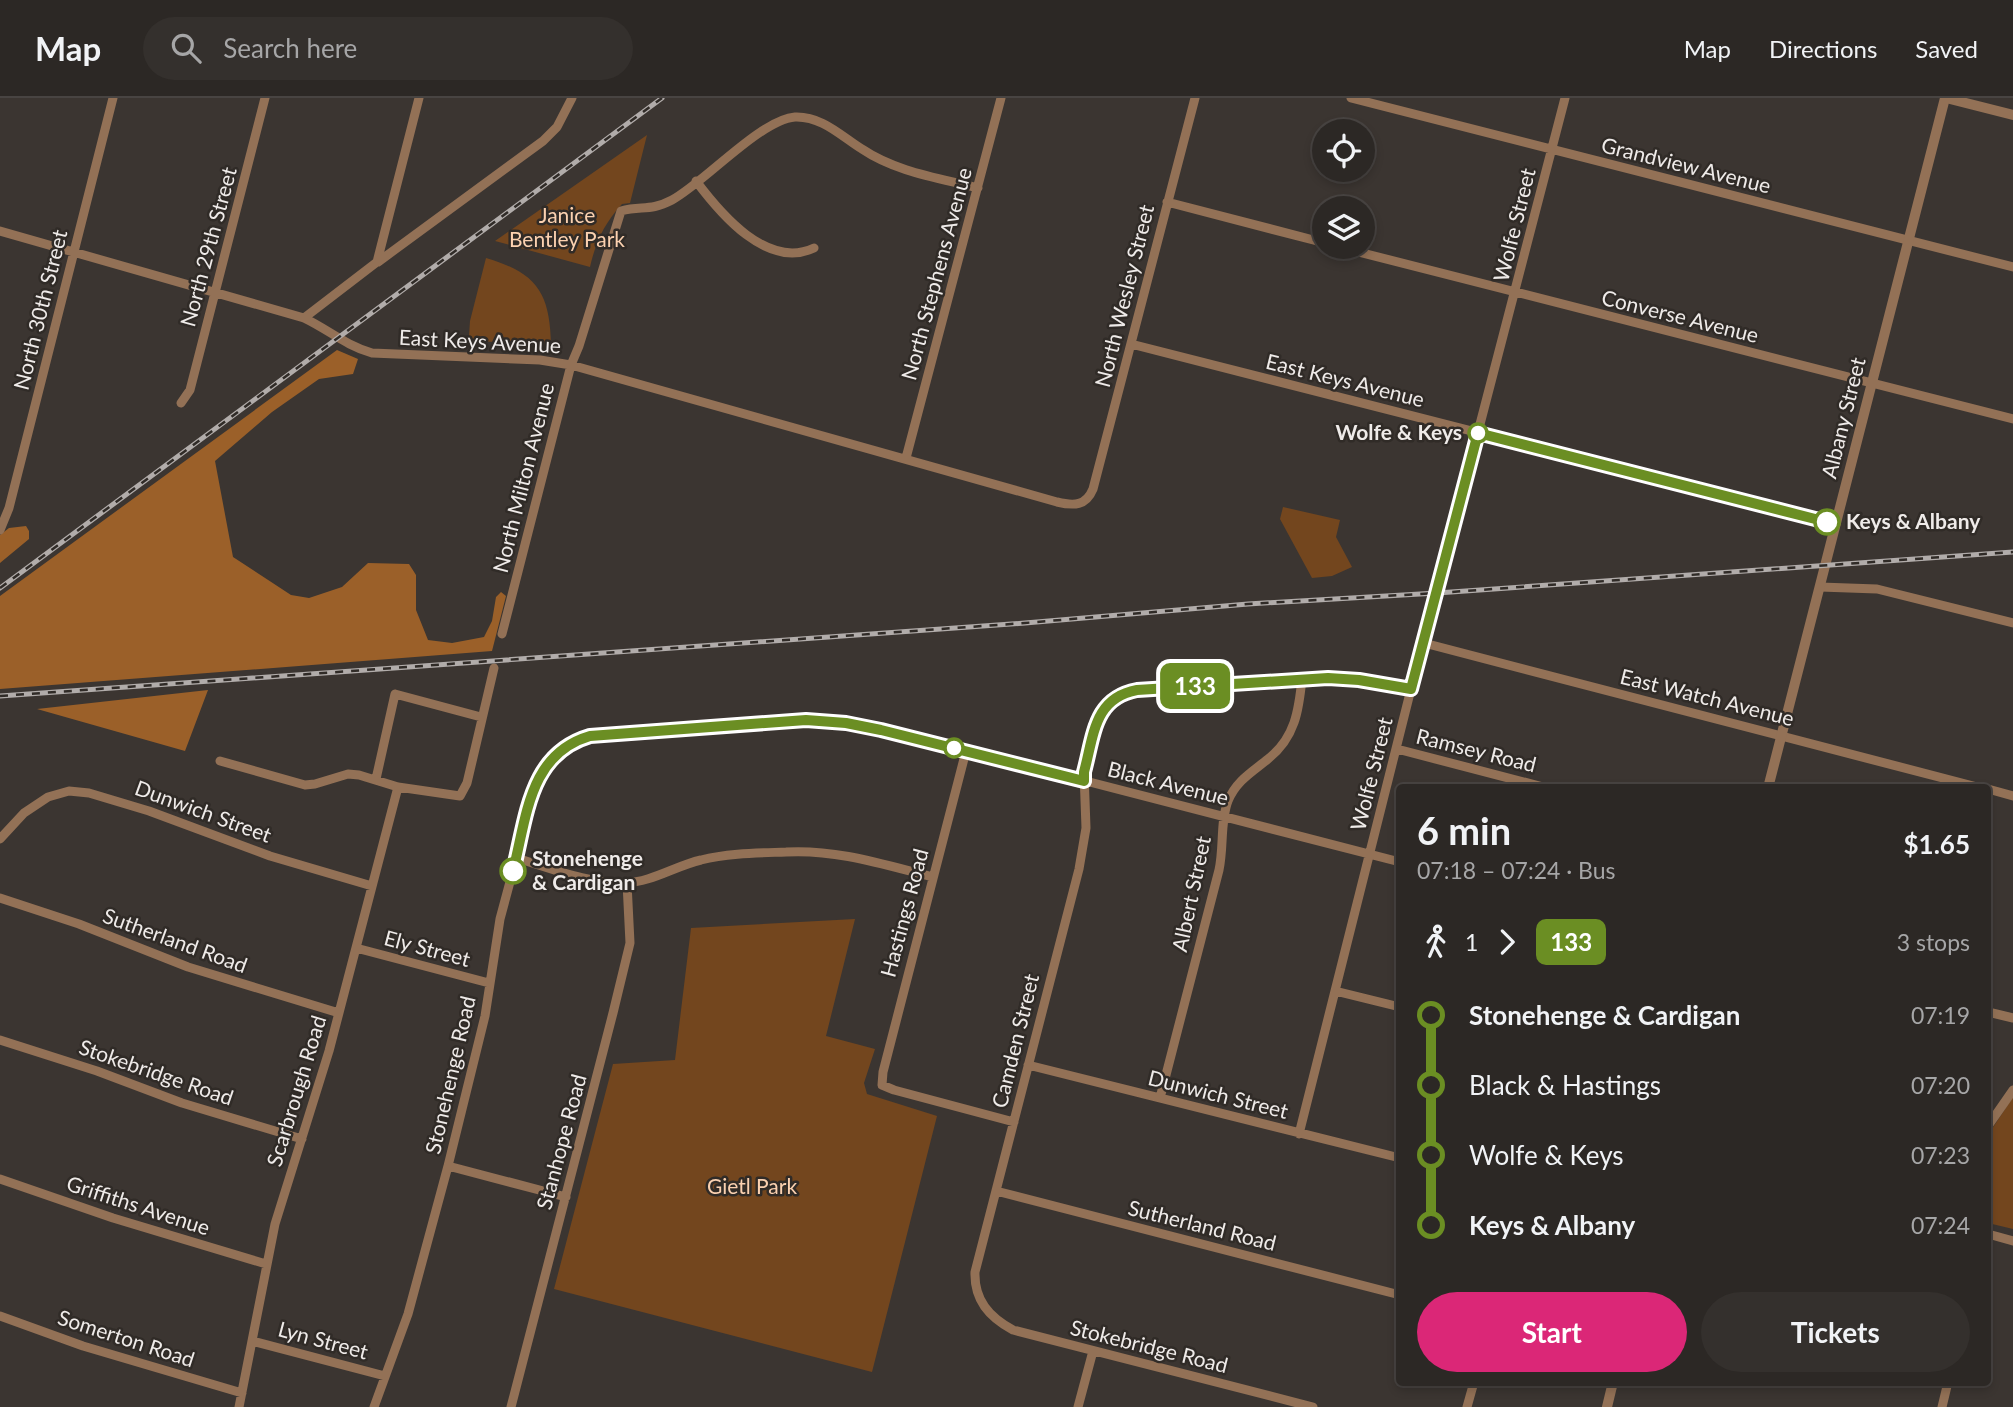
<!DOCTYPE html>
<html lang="en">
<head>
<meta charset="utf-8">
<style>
	:root { --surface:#2c2825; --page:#34302d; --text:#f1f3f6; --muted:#a6a6a7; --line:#484442; --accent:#db2777 }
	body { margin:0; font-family:Lato,sans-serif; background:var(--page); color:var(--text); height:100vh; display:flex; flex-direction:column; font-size:26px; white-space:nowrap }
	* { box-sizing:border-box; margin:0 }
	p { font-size:23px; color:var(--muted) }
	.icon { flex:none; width:38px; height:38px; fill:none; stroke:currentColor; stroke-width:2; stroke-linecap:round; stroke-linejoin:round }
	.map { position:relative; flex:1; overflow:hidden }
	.sheet { position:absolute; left:1396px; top:686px; width:595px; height:602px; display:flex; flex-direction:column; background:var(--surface); border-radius:7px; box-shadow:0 4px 10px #0003,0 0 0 2px var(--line) }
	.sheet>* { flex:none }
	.badge { padding:0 14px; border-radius:10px; font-size:24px; line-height:46px }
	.fabs { position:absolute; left:1312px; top:21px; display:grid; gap:14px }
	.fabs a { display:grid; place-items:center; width:63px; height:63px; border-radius:50%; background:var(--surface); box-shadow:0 4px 10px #0003,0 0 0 2px var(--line); font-size:35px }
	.map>.badge { position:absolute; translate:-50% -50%; box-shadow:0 0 0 4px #fff }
	.legs { display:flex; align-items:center; gap:10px; height:77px; padding:0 21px; font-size:23px }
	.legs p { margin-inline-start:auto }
	.headline { display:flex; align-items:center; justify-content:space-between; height:119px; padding:0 21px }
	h1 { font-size:38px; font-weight:700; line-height:52px }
	.primary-button { display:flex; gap:14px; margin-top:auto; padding:14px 21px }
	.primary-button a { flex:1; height:80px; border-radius:42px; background:var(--accent); color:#fff; font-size:28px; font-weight:700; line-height:80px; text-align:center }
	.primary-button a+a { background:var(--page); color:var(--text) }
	ul { padding:0 21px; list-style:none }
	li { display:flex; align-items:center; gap:24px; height:70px; font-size:26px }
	li i { display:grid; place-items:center; width:10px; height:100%; margin:0 9px; background:currentColor }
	li i::after { content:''; width:18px; height:18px; margin:-9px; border:5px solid; border-radius:50%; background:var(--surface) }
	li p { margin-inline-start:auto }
	li:first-child i { background:linear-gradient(#0000 50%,currentColor 0) }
	li:last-child i { background:linear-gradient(currentColor 50%,#0000 0) }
	header { display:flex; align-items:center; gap:42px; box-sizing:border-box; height:98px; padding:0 35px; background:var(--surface); border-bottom:2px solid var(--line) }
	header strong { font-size:33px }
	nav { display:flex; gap:38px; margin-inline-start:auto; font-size:24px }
	.search { width:490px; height:63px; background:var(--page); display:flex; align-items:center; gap:18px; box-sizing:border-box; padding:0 24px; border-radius:38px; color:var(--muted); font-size:26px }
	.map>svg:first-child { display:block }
	.green { fill:#73461e }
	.forest { fill:#9b6029 }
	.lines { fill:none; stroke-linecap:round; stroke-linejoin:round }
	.minor { stroke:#937156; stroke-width:9 }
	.tertiary { stroke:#937156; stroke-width:10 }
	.rail-casing { stroke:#b1acaa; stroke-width:5 }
	.rail { stroke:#302b27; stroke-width:2.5; stroke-dasharray:8; stroke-linecap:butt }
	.line-1-casing { stroke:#fff; stroke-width:16 }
	.line-1 { stroke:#6b8e23; stroke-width:10 }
	.stop-1-dot { fill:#fff; stroke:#6b8e23; stroke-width:3.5 }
	.labels { text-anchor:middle; stroke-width:5; stroke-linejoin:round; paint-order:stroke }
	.street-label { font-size:21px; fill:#efebe9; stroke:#302b27 }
	.park-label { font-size:21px; fill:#fbd1b0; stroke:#302b27 }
	.stop-label { font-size:21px; font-weight:bold; fill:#efebe9; stroke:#302b27; text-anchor:start }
</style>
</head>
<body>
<header>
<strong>Map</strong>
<div class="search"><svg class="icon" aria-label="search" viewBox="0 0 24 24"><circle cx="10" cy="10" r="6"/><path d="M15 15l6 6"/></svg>Search here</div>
<nav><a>Map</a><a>Directions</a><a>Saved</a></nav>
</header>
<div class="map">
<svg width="2013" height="1309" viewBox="0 0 2013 1309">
	<rect width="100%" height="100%" fill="#3b3531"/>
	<path class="green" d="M647,37L630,105L622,106C604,126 596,143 590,169L495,143Z
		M486,160C537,175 550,195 551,247L476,243L469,238L470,223Z
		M1283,409L1340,422L1336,439L1352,469L1332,478L1312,480L1280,421Z
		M855,821L826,938L875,951L864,985L867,996L937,1018L872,1274L554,1191L613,966L675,962L691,830Z
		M2013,999V1131L1988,1125V1037Z"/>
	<path class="forest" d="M337,252L358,261L353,276L319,281L272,314L215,363L233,459L291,497L309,500L342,489L368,465L409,466L416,477V512L428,542L452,545L484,539L492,523L496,499L501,494L506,498L492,553L0,591V498Z
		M26,428L29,433V441L0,465V437L9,430Z
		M208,592L185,653L37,611Z"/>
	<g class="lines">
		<path class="minor" d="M1351,0L2013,169
			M696,83C720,115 767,172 814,150
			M1167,104L1325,145
			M0,133L304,220C329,232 345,247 372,255L540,262L571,267L1057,404C1074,408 1086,408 1093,391L1195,0
			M1339,149L2013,321
			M378,164L543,43L557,29L572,0
			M304,220L377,164L419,0
			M1131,246L1836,426
			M181,305L190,292L265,0
			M906,360L1001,0
			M0,432L9,410L113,0
			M1820,489L1877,491L2013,525
			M502,536L571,267L579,248L621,113C642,107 649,114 672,102C705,84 760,22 795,19C822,18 841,38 862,51C896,74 939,80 978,90
			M1424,545L1981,690
			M1397,651L1547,690
			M966,653L883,974L882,987L894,992L1014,1024
			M220,663L305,687L315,686L348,676L359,677L398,689L460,698L467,685L494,570
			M376,681L395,596L481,619
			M1988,691L2013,698
			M0,741L24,715L48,699L69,693L89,695L149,713L270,758L372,788
			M516,760C550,770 589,786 625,785C652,784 675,768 701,762C728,755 759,755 786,754C836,751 885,767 933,779
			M0,800L79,826L188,869L339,915
			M356,850L489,885
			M1335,893L1400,909
			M1988,914L2013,920
			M0,942L97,973L182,1005L302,1041
			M1028,967L1400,1060
			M1160,1000C1179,924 1200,848 1219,772C1224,749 1220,724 1228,703C1236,683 1252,674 1268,661C1295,640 1299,612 1302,580
			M1988,1028L2013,992
			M1299,1036L1411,591L1565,0
			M448,1068L566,1099
			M0,1081L113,1120L266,1166
			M996,1093L1400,1197
			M1988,1136L2013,1143
			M0,1218L83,1248L242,1295
			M252,1243L385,1278
			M239,1309L275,1126L329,953L398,689
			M374,1309L408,1216L448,1068L485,918L500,821L538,680L547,664L567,647L590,638L604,636L806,623L846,625L1074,680L1400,764
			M511,1309L613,915L630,845L627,785
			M1078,1309L1093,1253
			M1313,1309L1013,1232C989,1219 974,1202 975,1174L1079,771L1086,730L1084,674L1099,619L1113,600L1122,595L1137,592C1223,586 1328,569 1411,591
			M1467,1309L1474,1284
			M1942,1309L1948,1284"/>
		<path class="tertiary" d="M1946,0L2013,17
			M1768,690L1945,0
			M1607,1309L1613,1284"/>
		<g class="rail-casing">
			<path id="rail" d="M0,490L662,0
				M0,598L1025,525L1248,506L1437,495L2013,454"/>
		</g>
		<use href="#rail" class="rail"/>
	</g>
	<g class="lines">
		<g class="line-1-casing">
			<path id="line-1" d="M513,773C527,718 529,656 590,638L806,622L846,625L881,632L1084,683V674C1094,637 1094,600 1137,592L1328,580L1359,582L1411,591L1478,335L1827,424"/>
		</g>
		<use href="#line-1" class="line-1"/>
	</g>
	<g class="stop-1-dot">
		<circle cx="1478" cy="335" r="9"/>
		<circle cx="1827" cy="424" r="12"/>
		<circle cx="954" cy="650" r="9"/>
		<circle cx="513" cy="773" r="12"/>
	</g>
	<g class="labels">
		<g class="street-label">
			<text transform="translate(1686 68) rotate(14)" y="7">Grandview Avenue</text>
			<text transform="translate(1515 127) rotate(-76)" y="7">Wolfe Street</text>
			<text transform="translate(209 149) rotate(-75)" y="7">North 29th Street</text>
			<text transform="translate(937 176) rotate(-75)" y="7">North Stephens Avenue</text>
			<text transform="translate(1125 198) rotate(-76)" y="7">North Wesley Street</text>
			<text transform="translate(41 212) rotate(-76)" y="7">North 30th Street</text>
			<text transform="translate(1680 219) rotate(14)" y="7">Converse Avenue</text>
			<text transform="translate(480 244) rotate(3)" y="7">East Keys Avenue</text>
			<text transform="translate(1345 283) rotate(14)" y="7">East Keys Avenue</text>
			<text transform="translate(1844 320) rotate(-76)" y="7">Albany Street</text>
			<text transform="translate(524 380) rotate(-76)" y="7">North Milton Avenue</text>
			<text transform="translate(1707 600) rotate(14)" y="7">East Watch Avenue</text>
			<text transform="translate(1476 653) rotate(14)" y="7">Ramsey Road</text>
			<text transform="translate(1372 676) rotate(-76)" y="7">Wolfe Street</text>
			<text transform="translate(1168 686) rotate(14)" y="7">Black Avenue</text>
			<text transform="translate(203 714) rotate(20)" y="7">Dunwich Street</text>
			<text transform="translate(1192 796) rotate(-78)" y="7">Albert Street</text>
			<text transform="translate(905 815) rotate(-75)" y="7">Hastings Road</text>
			<text transform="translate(175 843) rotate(20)" y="7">Sutherland Road</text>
			<text transform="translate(427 851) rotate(15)" y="7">Ely Street</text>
			<text transform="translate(1016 943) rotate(-76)" y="7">Camden Street</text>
			<text transform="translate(156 975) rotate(19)" y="7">Stokebridge Road</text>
			<text transform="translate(451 977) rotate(-77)" y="7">Stonehenge Road</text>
			<text transform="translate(297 993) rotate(-73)" y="7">Scarbrough Road</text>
			<text transform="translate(1218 997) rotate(14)" y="7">Dunwich Street</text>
			<text transform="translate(562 1044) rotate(-75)" y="7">Stanhope Road</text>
			<text transform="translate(138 1108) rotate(18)" y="7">Griffiths Avenue</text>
			<text transform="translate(1202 1128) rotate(14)" y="7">Sutherland Road</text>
			<text transform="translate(126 1241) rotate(18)" y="7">Somerton Road</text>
			<text transform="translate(323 1243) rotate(15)" y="7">Lyn Street</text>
			<text transform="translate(1149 1249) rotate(14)" y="7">Stokebridge Road</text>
		</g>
		<g class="park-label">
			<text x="567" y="125">Janice<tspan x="567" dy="24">Bentley Park</tspan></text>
			<text x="752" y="1096">Gietl Park</text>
		</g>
		<g class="stop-label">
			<text x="1462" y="342" text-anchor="end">Wolfe &amp; Keys</text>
			<text x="1846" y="431">Keys &amp; Albany</text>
			<text x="532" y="768">Stonehenge<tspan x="532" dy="24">&amp; Cardigan</tspan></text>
		</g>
	</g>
</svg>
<div class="fabs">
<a><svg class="icon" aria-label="locate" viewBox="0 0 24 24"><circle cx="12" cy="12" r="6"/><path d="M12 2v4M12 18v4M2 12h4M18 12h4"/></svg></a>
<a><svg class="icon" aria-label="layers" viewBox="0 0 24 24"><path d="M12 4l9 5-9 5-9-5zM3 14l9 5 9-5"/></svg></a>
</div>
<b class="badge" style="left:1195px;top:588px;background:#6b8e23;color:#fff">133</b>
<section class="sheet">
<div class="headline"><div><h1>6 min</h1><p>07:18 – 07:24 · Bus</p></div><b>$1.65</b></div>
<div class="legs"><svg class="icon" aria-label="walk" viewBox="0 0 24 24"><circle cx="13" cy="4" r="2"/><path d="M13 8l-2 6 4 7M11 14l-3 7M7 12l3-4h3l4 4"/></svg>1<svg class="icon" aria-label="forward" viewBox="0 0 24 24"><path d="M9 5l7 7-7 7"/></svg><b class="badge" style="background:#6b8e23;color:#fff">133</b><p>3 stops</p></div>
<ul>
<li><i style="color:#6b8e23"></i><b>Stonehenge &amp; Cardigan</b><p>07:19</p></li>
<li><i style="color:#6b8e23"></i><span>Black &amp; Hastings</span><p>07:20</p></li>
<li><i style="color:#6b8e23"></i><span>Wolfe &amp; Keys</span><p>07:23</p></li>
<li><i style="color:#6b8e23"></i><b>Keys &amp; Albany</b><p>07:24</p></li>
</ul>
<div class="primary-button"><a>Start</a><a>Tickets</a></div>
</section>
</div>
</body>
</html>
